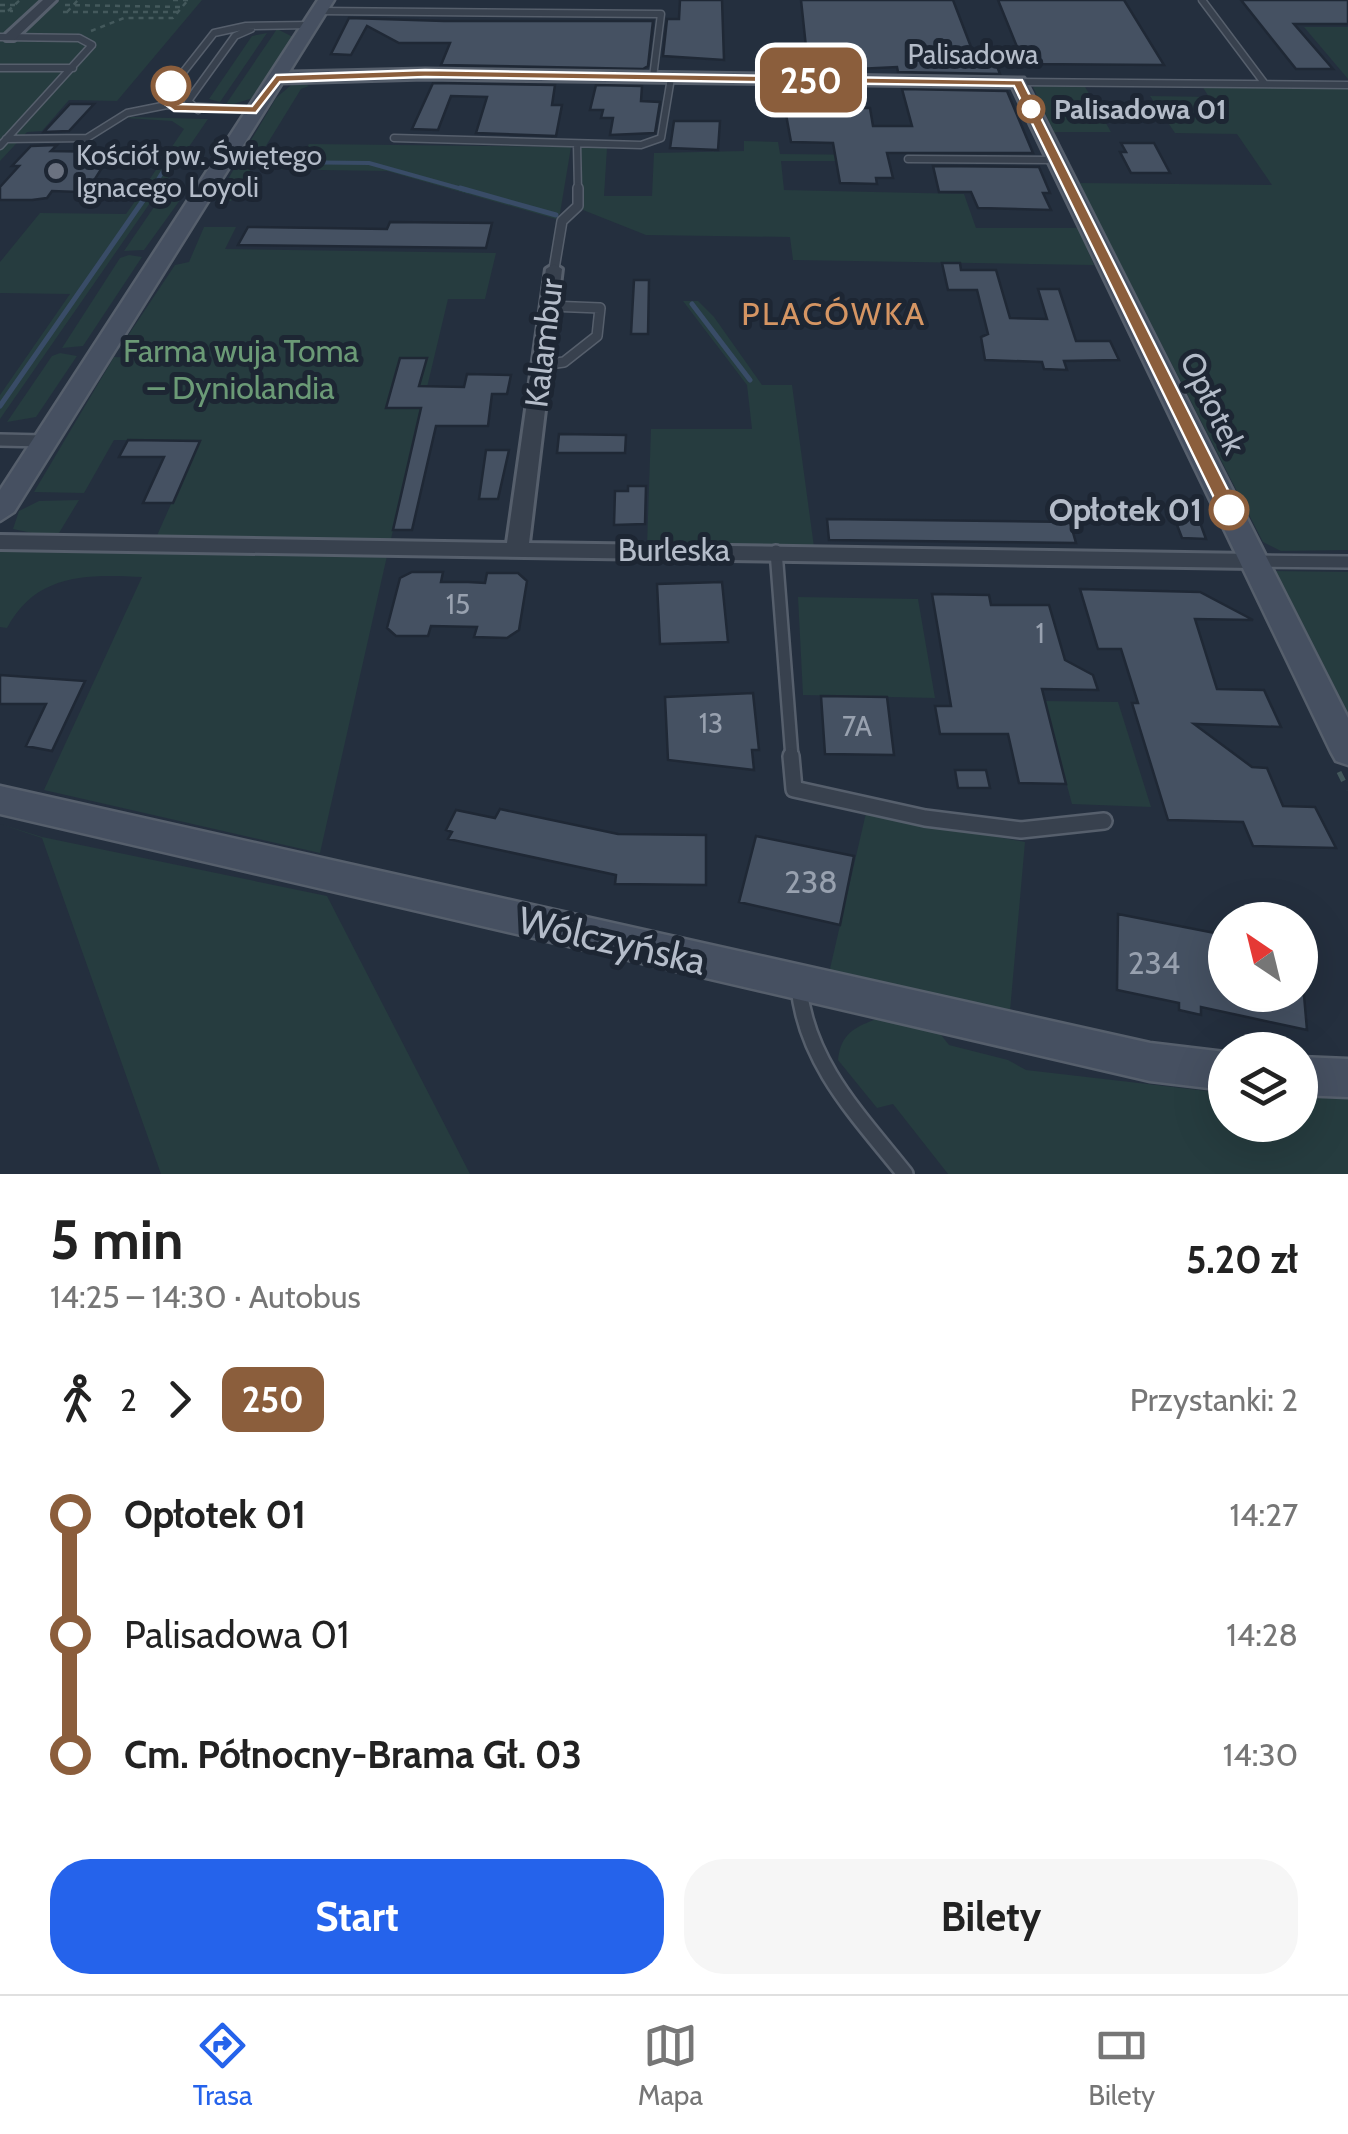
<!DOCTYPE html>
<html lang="pl">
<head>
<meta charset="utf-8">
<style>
	:root { --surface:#fff; --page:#f6f6f6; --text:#222; --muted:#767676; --line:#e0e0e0; --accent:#2563eb }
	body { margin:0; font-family:Cabin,sans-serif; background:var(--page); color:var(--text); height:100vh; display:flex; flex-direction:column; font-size:38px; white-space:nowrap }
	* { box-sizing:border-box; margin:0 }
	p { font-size:32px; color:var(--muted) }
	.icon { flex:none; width:55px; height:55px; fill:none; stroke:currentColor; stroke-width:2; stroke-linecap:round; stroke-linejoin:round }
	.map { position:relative; height:1174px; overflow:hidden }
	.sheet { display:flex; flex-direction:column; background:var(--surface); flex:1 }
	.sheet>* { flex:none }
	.badge { padding:0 20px; border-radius:15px; font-size:35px; line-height:65px }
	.needle { width:65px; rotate:325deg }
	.fabs { position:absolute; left:1208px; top:902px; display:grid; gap:20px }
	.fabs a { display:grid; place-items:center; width:110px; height:110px; border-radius:50%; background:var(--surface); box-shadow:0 10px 40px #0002; font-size:50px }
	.map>.badge { position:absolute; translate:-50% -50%; box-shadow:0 0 0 5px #fff }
	.legs { display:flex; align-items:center; gap:15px; height:110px; padding:0 50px; font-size:32px }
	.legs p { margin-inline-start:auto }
	.overview { display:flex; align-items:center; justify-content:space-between; height:170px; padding:0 50px }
	h1 { font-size:55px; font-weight:700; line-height:75px }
	.primary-button { display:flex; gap:20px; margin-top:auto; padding:20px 50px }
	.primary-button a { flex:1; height:115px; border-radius:40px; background:var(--accent); color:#fff; font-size:40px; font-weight:700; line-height:115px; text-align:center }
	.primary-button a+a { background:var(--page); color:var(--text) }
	ul { padding:0 50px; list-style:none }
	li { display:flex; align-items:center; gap:35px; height:120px; font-size:38px }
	li i { display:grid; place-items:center; width:15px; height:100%; margin:0 12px; background:currentColor }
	li i::after { content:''; width:25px; height:25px; margin:-12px; border:8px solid; border-radius:50%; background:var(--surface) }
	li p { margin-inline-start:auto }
	li:first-child i { background:linear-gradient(#0000 50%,currentColor 0) }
	li:last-child i { background:linear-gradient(currentColor 50%,#0000 0) }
	.tab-bar { display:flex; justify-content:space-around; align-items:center; height:140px; border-top:2px solid var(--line); background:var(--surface); font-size:28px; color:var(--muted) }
	.tab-bar a { display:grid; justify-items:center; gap:5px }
	.tab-bar .selected { color:var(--accent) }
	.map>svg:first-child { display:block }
	.green { fill:#263c3f }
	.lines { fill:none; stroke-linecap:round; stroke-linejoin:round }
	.stream-far1 { stroke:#394c67; stroke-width:4 }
	.stream { stroke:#394c67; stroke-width:5 }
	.building { fill:#455162; stroke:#1f2835; stroke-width:2.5 }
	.lane-far3-casing { stroke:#565f6c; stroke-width:9 }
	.lane-far2-casing { stroke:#565f6c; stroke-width:12 }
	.lane-far1-casing { stroke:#565f6c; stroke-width:16 }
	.lane-casing { stroke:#565f6c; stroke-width:20 }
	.street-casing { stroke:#565f6c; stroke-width:6 }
	.secondary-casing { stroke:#565f6c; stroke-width:5 }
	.path-far1 { stroke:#44595c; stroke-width:2.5; stroke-dasharray:5 5; stroke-linecap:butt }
	.path { stroke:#44595c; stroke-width:5; stroke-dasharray:10 10; stroke-linecap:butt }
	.lane-far3 { stroke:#38414e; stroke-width:6 }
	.lane-far2 { stroke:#38414e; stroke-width:9 }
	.lane-far1 { stroke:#38414e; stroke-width:11 }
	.lane { stroke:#38414e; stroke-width:15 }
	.street { fill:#38414e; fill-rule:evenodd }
	.secondary { fill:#465061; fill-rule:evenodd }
	.line-1 { fill:#8b5e3c; stroke:#fff; stroke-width:2.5 }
	.stop-1-dot { fill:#fff; stroke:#8b5e3c; stroke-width:5 }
	.worship-dot { fill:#6b7280; stroke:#1d2633; stroke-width:4 }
	.labels { text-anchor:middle; stroke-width:10; stroke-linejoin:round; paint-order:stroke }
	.far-street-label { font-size:28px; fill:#b4bcc9; stroke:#1d2633 }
	.far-stop-label { font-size:28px; font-weight:bold; fill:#b4bcc9; stroke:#1d2633; text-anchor:start }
	.far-poi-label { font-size:28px; fill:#b4bcc9; stroke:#1d2633; text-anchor:start }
	.number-label { font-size:28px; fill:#98a1af }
	.far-quarter-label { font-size:32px; letter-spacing:2.5px; fill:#d59563; stroke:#1d2633 }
	.street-label { font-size:32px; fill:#b4bcc9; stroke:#1d2633 }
	.park-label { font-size:32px; fill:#6b9a76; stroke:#1d2633 }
	.stop-label { font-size:32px; font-weight:bold; fill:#b4bcc9; stroke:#1d2633; text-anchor:end }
	.near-number-label { font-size:32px; fill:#98a1af }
	.near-street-label { font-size:38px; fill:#b4bcc9; stroke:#1d2633 }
</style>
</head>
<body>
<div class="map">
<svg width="1348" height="1174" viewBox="0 0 1348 1174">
	<rect width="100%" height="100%" fill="#242f3e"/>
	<path class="green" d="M0,0H202L117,101L69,100L42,131L27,132L0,161Z
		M1304,27H1348V79Z
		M277,29L293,37L253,98L224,107Z
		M267,33L220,102L209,99L252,36Z
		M297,80L309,86L301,89L261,154H303L309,144L571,147L560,213L556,219L387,171L251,169L231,201H215L276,98Z
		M1040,84L1084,85L1111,132H1054L1033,87Z
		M1202,86L1348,87V550L1281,551L1263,542L1079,183L1272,185L1237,134L1175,133L1150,96L1209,97Z
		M126,118L132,117L208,119L164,183H147L184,129L172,121Z
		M744,141L778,142L780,154L876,155L878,161H781L784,190L964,194L976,228H1078L1094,265L793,260L790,237L646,235L583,210L581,148H607L604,196H652L654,153L744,151Z
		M167,188L188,189L144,250L124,251Z
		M143,190H159L0,419V395L70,294L0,293V262L40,213L126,214Z
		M204,227H236L225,249L496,253L485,299H448L390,543L155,540L199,441L114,440L84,493L34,492L114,357L160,358L165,352L119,349L175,265L189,262Z
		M129,255L142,257L83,346L62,348L120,258Z
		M683,301H698L714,317L762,385H792L814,547L647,546L651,429H752L747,385Z
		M60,353L77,356L36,417L7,422L52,356Z
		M79,500L56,538L13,529L19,511L39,501Z
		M51,548L387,556L320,853L44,790L142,577C85,574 36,574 7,628L0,627V550Z
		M1271,571L1348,572V714Z
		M798,597L918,599L935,698L803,695Z
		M1044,701L1118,702L1151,807L1072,804Z
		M866,813L1025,842L1010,1011L829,973Z
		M0,824L42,837L327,896L470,1174H161L42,838Z
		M879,1018L938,1031L949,1045L1008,1060L1026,1070L1225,1093V1125H1300V1097L1348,1099V1174H948L893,1104L877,1108L838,1060C841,1033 855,1027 879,1018Z"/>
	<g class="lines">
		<path class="stream-far1" d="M274,162L369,163L469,191
			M157,181L171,158"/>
		<path class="stream" d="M460,188L556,215
			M692,304L750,380
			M0,406L149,192"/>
	</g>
	<path class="building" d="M680,0H722L724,60L663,56L667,19H679Z
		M801,0H953L976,60L995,61L1000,74L898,72L897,67L815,71V66H808Z
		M998,0H1124L1164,65L1024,64Z
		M1241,0H1348V24H1294L1333,69H1296Z
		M349,18L444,21H653L648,66L643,69L441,65L450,43H399L367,26L351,55L331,54Z
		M433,83L555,85L552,105H562L556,136L476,133L487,97L451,96L438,130L412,129Z
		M596,85L642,86L641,101L660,102L655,133L610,135L613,118H601L603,110H590Z
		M817,88L852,89L854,108H870L873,126H912L902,89L1007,91L1033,153H887L893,178H876L877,184L840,183L833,143L791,142L785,109L820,108Z
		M70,104H94L69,131L44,132Z
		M674,121H720L718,150L670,148Z
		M1121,143H1154L1170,173H1131L1120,152H1126Z
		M57,145L51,151L112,152L95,179L79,192L52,191L47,198L32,200H0V187L19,166H12L31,146Z
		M933,166L1039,167L1050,193H1043L1051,210L978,208L971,192H939Z
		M390,222L492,223L486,248L238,245L248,227L387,229Z
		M942,263H960L961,270H996L1010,318L1047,319L1038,289H1059L1076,341H1110L1119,360L1064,361L1067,370L1044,369L1042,362L985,360L981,337L988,334L977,290H948Z
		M634,280H649L648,334H631Z
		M400,358H427L419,386L464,387L467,374L511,375L507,394H492L488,426H436L412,530H393L421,408H386Z
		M559,434L626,435L625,453H557Z
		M128,440L200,441L173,503H143L164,457H119Z
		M486,450H509L498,499H479Z
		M628,486H646L645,524L614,525L615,491H628Z
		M1174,517H1198L1206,539L1182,538Z
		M827,519L1070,522L1076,543L829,540Z
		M412,572H443L441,582H468L485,583L487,573H518L527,581L519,630L507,638L474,637L477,627L431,626L428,636H396L387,628L400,578Z
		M722,582L728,642L660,644L657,584Z
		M1080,589L1200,592L1253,620L1195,619L1217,689L1264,690L1281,727L1194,724L1252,767L1267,768L1283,806L1315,807L1336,848L1253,846L1243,822L1168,820L1132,703H1138L1121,649H1098Z
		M932,594L989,595L991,605H1049L1065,660L1093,675L1098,690L1042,689L1066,784L1019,783L1008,734H940L935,706H951Z
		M0,675L85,681L52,751L26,746L46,704H0Z
		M753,693L759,750H752L754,770L668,760L665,697Z
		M821,696L887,697L894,755L825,754Z
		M955,770H986L990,788H958Z
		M500,809L618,834L706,835V885L615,884L616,875L448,839L452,832L446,830L456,810L495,818Z
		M756,836L854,856L840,925L739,902Z
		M1118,914L1225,935V995H1304L1307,1030L1201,1007V1015L1179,1010V1003L1117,990Z"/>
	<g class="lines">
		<g class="lane-far3-casing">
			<path id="lane-far3" d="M1202,0L1265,84
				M319,11L661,14L653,77
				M0,37L79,38L92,45L0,146
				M0,68H73
				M1018,82L1348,85
				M198,110L188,101L235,36L251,29
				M256,110L167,105L163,98L214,33L246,26L310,25
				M394,138L641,145L661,138L671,78
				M6,139L87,138L127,113L167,105
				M577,144L578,191
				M908,159L1056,160"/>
		</g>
		<g class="lane-far2-casing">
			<path id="lane-far2" d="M554,269L562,221L578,206V188
				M541,365L564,362L597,336L600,308L549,306"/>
		</g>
		<g class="lane-far1-casing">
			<path id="lane-far1" d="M0,440L44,441
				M776,551L792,758
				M1257,561L1348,562"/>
		</g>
		<g class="lane-casing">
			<path id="lane" d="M791,756L794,789L925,818L1021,830L1104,821
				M799,988C807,1064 859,1116 905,1174"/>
		</g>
		<g class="street-casing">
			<path id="street" d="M43,0H56L14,40H6V34Z
				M554,264L562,269L529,543L1253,554L1264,561L1253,568L0,549V535L507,543L546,269Z"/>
		</g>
		<g class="secondary-casing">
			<path id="secondary" d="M318,0H334L289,72L425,69L1024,78L1348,718V765L1336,761L1331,752L1012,87L425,79L282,83L14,512L0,521V490Z
				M0,786L1150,1043L1225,1052V1090L1150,1081L0,814Z
				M1300,1057L1348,1059V1097L1300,1095Z"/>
		</g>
		<path class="path-far1" d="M173,0H188
			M0,5H20
			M65,5L182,7
			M0,11H13
			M8,11L20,0
			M63,12H178
			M67,12L78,0
			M91,31L124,18H173L188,0"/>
		<path class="path" d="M1339,772L1348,790"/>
		<use href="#lane-far3" class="lane-far3"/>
		<use href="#lane-far2" class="lane-far2"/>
		<use href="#lane-far1" class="lane-far1"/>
		<use href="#lane" class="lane"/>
		<use href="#street" class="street"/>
		<use href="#secondary" class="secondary"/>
	</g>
	<path class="line-1" d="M425,70L1022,80L1238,510L1229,515L1220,510L1014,86L425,77L280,82L256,113L174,111L157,98L171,82L177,86L169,98L177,104L252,106L276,75Z"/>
	<g class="stop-1-dot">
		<circle cx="171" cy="86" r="18"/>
		<circle cx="1031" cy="109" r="12"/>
		<circle cx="1229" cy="510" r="18"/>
	</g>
	<circle class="worship-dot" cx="56" cy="171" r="10"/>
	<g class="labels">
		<g class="far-street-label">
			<text x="973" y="64">Palisadowa</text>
		</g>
		<g class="far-stop-label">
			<text x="1054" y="119">Palisadowa 01</text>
		</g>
		<g class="far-poi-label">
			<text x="76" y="165">Kościół pw. Świętego<tspan x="76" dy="32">Ignacego Loyoli</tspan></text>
		</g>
		<g class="number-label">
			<text x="458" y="614">15</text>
			<text x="1040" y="643">1</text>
			<text x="711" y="733">13</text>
			<text x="857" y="736">7A</text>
		</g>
		<g class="far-quarter-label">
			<text x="834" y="325">PLACÓWKA</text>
		</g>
		<g class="street-label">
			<text transform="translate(544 343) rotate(-83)" y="11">Kalambur</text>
			<text transform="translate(1213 403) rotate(64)" y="11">Opłotek</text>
			<text x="674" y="561">Burleska</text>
		</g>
		<g class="park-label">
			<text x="241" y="362">Farma wuja Toma<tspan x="241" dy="37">– Dyniolandia</tspan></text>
		</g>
		<g class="stop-label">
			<text x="1202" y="521">Opłotek 01</text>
		</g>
		<g class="near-number-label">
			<text x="811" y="893">238</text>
			<text x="1154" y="974">234</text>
		</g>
		<g class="near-street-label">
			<text transform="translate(612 941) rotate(13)" y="13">Wólczyńska</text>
		</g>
	</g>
</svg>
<div class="fabs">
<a><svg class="needle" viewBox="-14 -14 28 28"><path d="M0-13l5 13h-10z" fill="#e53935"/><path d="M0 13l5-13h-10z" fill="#767676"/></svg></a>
<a><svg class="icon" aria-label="layers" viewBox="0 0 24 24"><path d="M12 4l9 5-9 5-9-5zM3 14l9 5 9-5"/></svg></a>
</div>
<b class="badge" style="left:811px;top:80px;background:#8b5e3c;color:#fff">250</b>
</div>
<section class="sheet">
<div class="overview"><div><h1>5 min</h1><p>14:25 – 14:30 · Autobus</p></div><b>5.20 zł</b></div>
<div class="legs"><svg class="icon" aria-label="walk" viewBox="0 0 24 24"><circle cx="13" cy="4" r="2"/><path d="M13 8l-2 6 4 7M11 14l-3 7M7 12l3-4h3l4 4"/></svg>2<svg class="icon" aria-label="forward" viewBox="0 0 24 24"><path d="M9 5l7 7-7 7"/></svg><b class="badge" style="background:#8b5e3c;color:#fff">250</b><p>Przystanki: 2</p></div>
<ul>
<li><i style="color:#8b5e3c"></i><b>Opłotek 01</b><p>14:27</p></li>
<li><i style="color:#8b5e3c"></i><span>Palisadowa 01</span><p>14:28</p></li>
<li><i style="color:#8b5e3c"></i><b>Cm. Północny-Brama Gł. 03</b><p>14:30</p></li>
</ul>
<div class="primary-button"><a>Start</a><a>Bilety</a></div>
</section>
<nav class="tab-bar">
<a class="selected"><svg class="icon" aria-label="directions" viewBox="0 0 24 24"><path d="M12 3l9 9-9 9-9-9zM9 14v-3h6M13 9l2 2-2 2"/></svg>Trasa</a>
<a><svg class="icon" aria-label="map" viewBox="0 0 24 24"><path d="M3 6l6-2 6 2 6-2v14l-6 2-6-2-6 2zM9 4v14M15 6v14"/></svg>Mapa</a>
<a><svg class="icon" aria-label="tickets" viewBox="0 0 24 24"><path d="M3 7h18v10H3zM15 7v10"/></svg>Bilety</a>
</nav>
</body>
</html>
